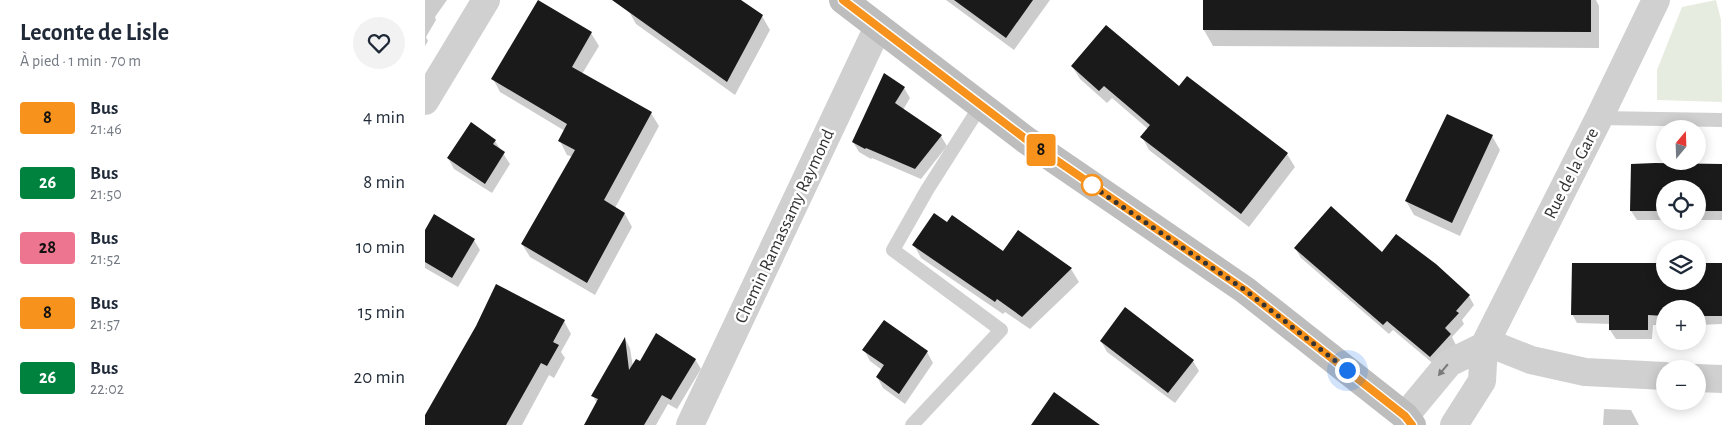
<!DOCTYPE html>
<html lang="fr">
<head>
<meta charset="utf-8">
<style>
	:root { --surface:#fff; --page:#f2f2f3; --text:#1f2937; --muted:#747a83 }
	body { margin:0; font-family:"Alegreya Sans",sans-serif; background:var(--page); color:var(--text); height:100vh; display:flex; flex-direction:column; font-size:19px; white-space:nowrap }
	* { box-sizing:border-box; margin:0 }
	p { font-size:16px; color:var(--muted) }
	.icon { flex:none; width:28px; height:28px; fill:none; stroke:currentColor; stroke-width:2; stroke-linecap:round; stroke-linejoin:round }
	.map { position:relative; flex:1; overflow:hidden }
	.sheet { display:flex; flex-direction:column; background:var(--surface); width:425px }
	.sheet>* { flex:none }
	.badge { padding:0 10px; border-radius:4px; font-size:18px; line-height:32px }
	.needle { width:32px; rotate:19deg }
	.fabs { position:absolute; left:1231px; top:120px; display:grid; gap:10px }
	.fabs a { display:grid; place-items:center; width:50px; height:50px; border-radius:50%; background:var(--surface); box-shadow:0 2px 12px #0003; font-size:25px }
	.you { position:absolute; width:25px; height:25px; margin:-12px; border:4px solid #fff; border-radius:50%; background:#1a73e8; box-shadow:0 0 0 8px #1a73e833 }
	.map>.badge { position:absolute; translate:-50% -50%; box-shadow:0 0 0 2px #fff }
	.round { display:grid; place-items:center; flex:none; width:52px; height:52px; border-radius:26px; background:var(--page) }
	.summary { display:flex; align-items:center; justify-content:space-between; height:85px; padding:0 20px }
	h1 { font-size:24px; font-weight:700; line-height:38px }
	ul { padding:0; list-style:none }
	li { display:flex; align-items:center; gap:15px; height:65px; padding:0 20px }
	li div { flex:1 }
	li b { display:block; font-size:19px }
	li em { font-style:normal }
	li .badge { min-width:55px; font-weight:700; text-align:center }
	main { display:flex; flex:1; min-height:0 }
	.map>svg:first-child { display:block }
	.green { fill:#e6ecdf }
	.shadow { fill:#0003 }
	.building { fill:#1a1a1a }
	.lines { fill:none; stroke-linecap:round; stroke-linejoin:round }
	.lane { stroke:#d0d0d0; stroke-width:14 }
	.street { stroke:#d0d0d0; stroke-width:28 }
	.secondary { stroke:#bdbdbd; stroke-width:28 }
	.oneway { fill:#7a7a7a }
	.line-casing { stroke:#fff; stroke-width:11 }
	.line { stroke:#f7931d; stroke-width:8 }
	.walk { stroke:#333; stroke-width:5; stroke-dasharray:0 9 }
	.stop-dot { fill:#fff; stroke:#f7931d; stroke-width:2.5 }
	.labels { text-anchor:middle; stroke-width:5; stroke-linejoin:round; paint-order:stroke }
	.street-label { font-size:18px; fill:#333; stroke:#fff }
</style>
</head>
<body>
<main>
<section class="sheet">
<div class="summary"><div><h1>Leconte de Lisle</h1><p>À pied · 1 min · 70 m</p></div><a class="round"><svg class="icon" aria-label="heart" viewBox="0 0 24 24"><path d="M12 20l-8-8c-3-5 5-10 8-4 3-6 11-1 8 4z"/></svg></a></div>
<ul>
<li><span class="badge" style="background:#f7931d;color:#111">8</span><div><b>Bus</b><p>21:46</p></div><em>4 min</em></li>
<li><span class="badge" style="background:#00823f;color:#fff">26</span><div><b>Bus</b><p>21:50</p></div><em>8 min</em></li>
<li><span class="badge" style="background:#ee758f;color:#111">28</span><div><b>Bus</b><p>21:52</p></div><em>10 min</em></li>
<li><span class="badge" style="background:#f7931d;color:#111">8</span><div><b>Bus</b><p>21:57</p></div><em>15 min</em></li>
<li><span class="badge" style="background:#00823f;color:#fff">26</span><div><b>Bus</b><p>22:02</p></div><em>20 min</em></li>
</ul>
</section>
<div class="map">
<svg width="1297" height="425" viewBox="0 0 1297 425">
	<rect width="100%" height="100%" fill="#fff"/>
	<path class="green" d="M1291,0L1296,20L1297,102L1232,100V70L1257,7Z"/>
	<path class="shadow" d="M0,0H22L10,17L11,20L1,37L3,41L0,46Z
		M208,0H314L337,16L345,30L310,95L211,24L203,10Z
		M521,0H625L589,50Z
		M779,0H1171L1174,6V48L788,46L779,30Z
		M166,33L174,46L157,74L226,113L234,126L190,208L200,214L207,227L170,295L105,257L97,244L148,157L142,155L135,141L140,131L75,92L68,79Z
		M647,66L754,88L862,154L870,167L824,227L724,150L717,137L723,129L687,98L682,103L655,79Z
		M479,88L485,98L478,110L516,136L522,146L496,179L447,158L446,159L434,152L428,142Z
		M1067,136L1075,150L1035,236L989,215L981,201Z
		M70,141L85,164L67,193L29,169L23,158Z
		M1207,165H1297V220H1272V189H1240V220H1212L1206,211Z
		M0,232L49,240L55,250L33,287L0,268Z
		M593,232L646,269L654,282L605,329L580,312L578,314L496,258L489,245L578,253Z
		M870,248L1044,296L1049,305L1037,320L1039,324L1027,337L1031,345L1011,366L968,330L964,334L876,258Z
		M1240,264V281H1272L1297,264V324L1272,325V309H1240V325H1228L1227,339H1191L1185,330L1186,324L1152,323L1147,314Z
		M139,321L146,334L136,352L140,358L129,378L124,375L97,425H0V418Z
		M200,339L205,348L208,367L216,363L270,359L276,369L252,409L243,404L231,425H161L172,403L168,396Z
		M676,341L768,361L774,371L750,403L682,352Z
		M439,350L502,352L508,363L480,404L458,388L452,377L457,370L445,361Z
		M1179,409L1206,410L1214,425H1178Z"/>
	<path class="building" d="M113,0L167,32L147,67L227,112L179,200L200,213L162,283L96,244L150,150L133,141L142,124L66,79Z
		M187,0H316L338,15L302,82Z
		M529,0H608L581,38Z
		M778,0H1166V32L778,30Z
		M681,25L754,86L762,76L863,153L816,214L715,137L725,125L679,86L674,91L646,66Z
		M459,73L480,87L470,103L517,135L490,169L441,148L440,149L427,142Z
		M1022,114L1068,135L1027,223L980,201Z
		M46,122L71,140L68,144L80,152L60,184L22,158Z
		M1230,163L1297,164V211H1272V189H1240V211H1205L1206,164Z
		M906,206L957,252L971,234L1011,264L1045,295L1031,311L1034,313L1020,328L1026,334L1005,357L962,321L958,325L869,248Z
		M509,213L522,222L527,215L578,251L593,230L647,268L597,317L572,299L570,302L487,245Z
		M9,214L50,239L27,278L0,262V230Z
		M1147,263H1240V281H1272V263H1297V316H1272V309H1240V316L1223,315V330H1184V315H1146Z
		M71,284L140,320L128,342L134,345L122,366L116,363L81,425H0V415L51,326Z
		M700,307L769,360L743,393L675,341Z
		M459,320L503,351L474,394L451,377L459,365L437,350Z
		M231,333L271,359L246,400L237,395L219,425H159L173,399L166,396L200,337L204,370L211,359L215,361Z
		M629,392L675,425H606Z"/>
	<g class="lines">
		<path class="lane" d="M1174,118L1297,120
			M487,425L576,330L468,250L502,190L556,105"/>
		<path class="street" d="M0,101L61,0
			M1061,342L1106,360L1160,372L1240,376
			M1272,378L1297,379
			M980,416L1024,363L1059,346
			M265,425L453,27
			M1029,425L1057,381L1059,346L1174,118L1231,0"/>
		<path class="secondary" d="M418,0L601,140L820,290L980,416L987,425"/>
	</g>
	<defs><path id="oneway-solid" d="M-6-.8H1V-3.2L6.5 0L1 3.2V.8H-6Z" transform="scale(1.25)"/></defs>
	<use class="oneway" href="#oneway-solid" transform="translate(1018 370) rotate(130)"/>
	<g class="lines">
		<g class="line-casing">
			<path id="line" d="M418,0L602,140L820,290L980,416L987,425"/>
		</g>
		<use href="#line" class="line"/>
		<path class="walk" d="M667,185L664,184L820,290L922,370"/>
	</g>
	<circle class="stop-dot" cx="667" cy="185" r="10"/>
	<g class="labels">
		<g class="street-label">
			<text transform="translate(1146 173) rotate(-63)" y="6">Rue de la Gare</text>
			<text transform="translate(359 226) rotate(-65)" y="6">Chemin Ramassamy Raymond</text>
		</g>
	</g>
</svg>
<div class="fabs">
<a><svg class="needle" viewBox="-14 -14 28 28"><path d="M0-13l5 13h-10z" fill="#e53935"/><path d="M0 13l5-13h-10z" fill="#747a83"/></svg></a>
<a><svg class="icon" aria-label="locate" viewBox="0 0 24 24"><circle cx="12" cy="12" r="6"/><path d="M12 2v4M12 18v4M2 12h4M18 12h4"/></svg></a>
<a><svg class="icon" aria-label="layers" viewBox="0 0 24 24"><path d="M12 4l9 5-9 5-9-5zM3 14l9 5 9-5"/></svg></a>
<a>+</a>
<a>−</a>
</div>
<div class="you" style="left:922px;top:370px"></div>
<b class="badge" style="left:616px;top:150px;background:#f7931d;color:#111">8</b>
</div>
</main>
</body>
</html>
